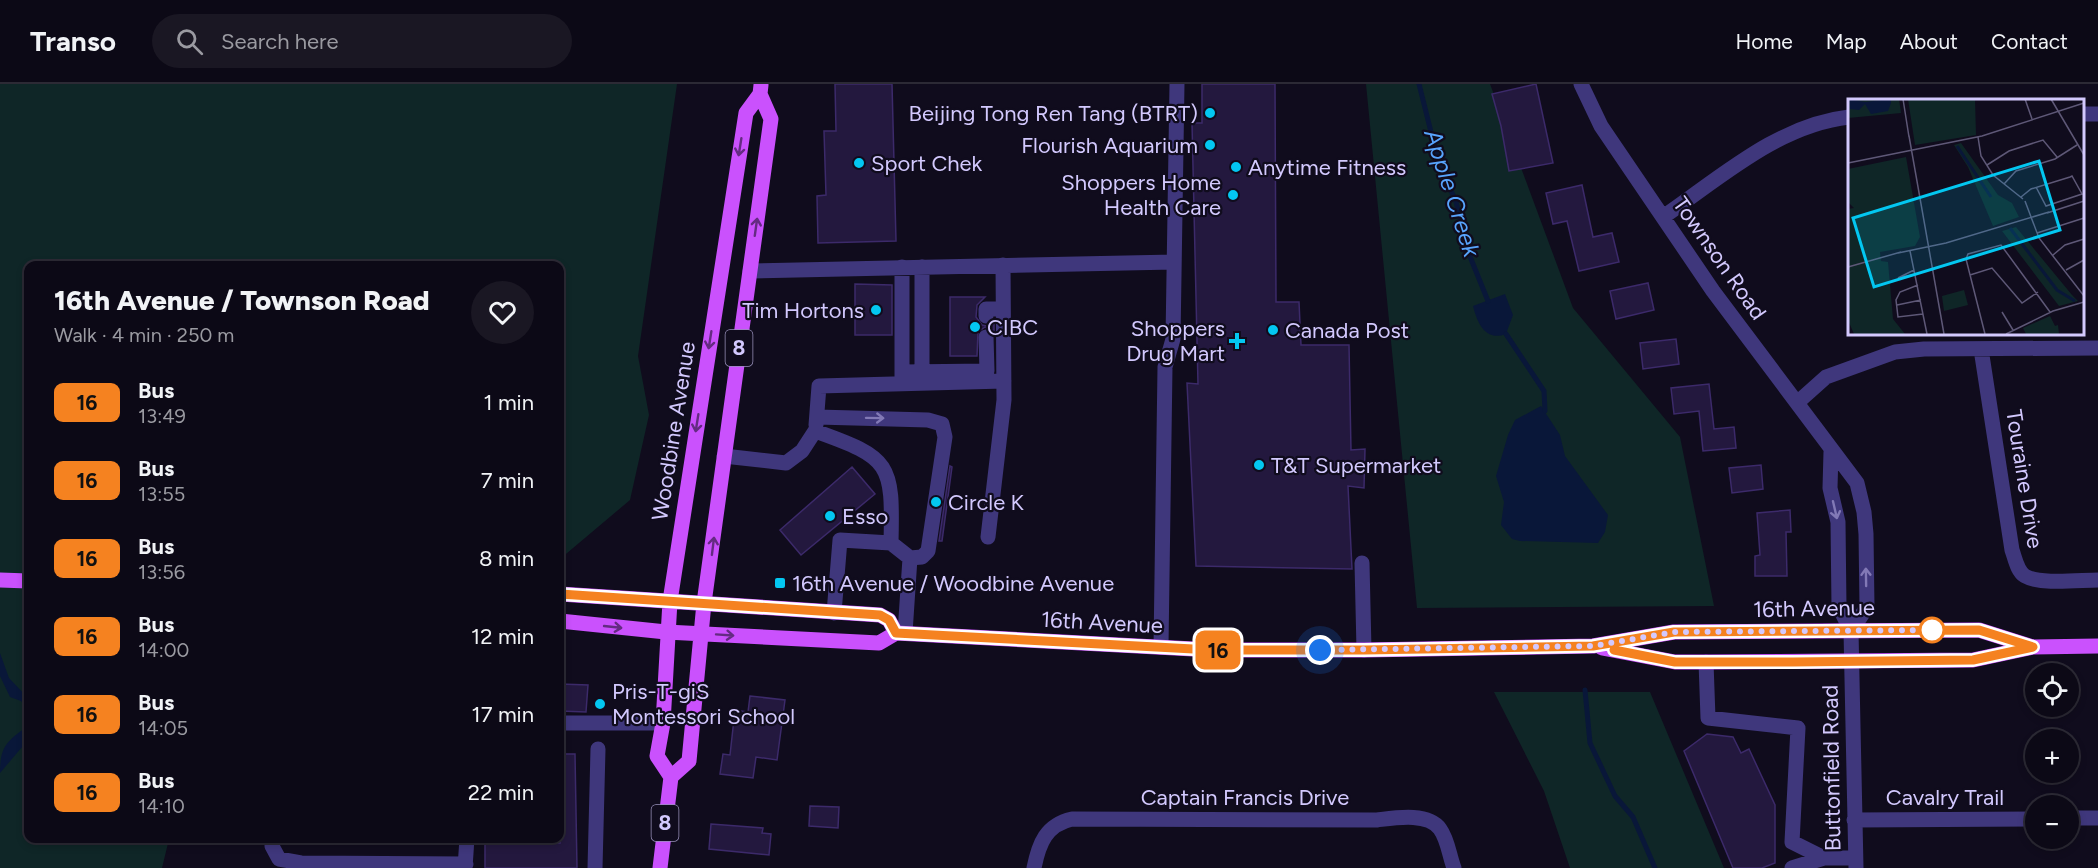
<!DOCTYPE html>
<html lang="en">
<head>
<meta charset="utf-8">
<style>
	:root { --surface:#0c0916; --page:#1a1723; --text:#f1f3f6; --muted:#9a9aa1; --line:#2c2a35 }
	body { margin:0; font-family:Figtree,sans-serif; background:var(--page); color:var(--text); height:100vh; display:flex; flex-direction:column; font-size:22px; white-space:nowrap }
	* { box-sizing:border-box; margin:0 }
	p { font-size:20px; color:var(--muted) }
	.icon { flex:none; width:33px; height:33px; fill:none; stroke:currentColor; stroke-width:2; stroke-linecap:round; stroke-linejoin:round }
	.map { position:relative; flex:1; overflow:hidden }
	.panel { position:absolute; left:24px; top:177px; width:540px; height:582px; display:flex; flex-direction:column; background:var(--surface); border-radius:12px; box-shadow:0 3px 9px #0003,0 0 0 2px var(--line) }
	.panel>* { flex:none }
	.badge { padding:0 12px; border-radius:9px; font-size:21px; line-height:39px }
	.buttons { position:absolute; left:2025px; top:579px; display:grid; gap:12px }
	.buttons a { display:grid; place-items:center; width:54px; height:54px; border-radius:50%; background:var(--surface); box-shadow:0 3px 9px #0003,0 0 0 2px var(--line); font-size:30px }
	.you { position:absolute; width:30px; height:30px; margin:-15px; border:4px solid #fff; border-radius:50%; background:#1a73e8; box-shadow:0 0 0 9px #1a73e833 }
	.map>.badge { position:absolute; translate:-50% -50%; box-shadow:0 0 0 3px #fff }
	.round { display:grid; place-items:center; flex:none; width:63px; height:63px; border-radius:32px; background:var(--page) }
	.headline { display:flex; align-items:center; justify-content:space-between; height:102px; padding:0 30px }
	h1 { font-size:28px; font-weight:800; line-height:45px }
	ul { padding:0; list-style:none }
	li { display:flex; align-items:center; gap:18px; height:78px; padding:0 30px }
	li div { flex:1 }
	li b { display:block; font-size:22px }
	li em { font-style:normal }
	li .badge { min-width:66px; font-weight:700; text-align:center }
	header { display:flex; align-items:center; gap:36px; box-sizing:border-box; height:84px; padding:0 30px; background:var(--surface); border-bottom:2px solid var(--line) }
	header strong { font-size:28px }
	nav { display:flex; gap:33px; margin-inline-start:auto; font-size:21px }
	.search { width:420px; height:54px; background:var(--page); display:flex; align-items:center; gap:15px; box-sizing:border-box; padding:0 21px; border-radius:33px; color:var(--muted); font-size:22px }
	.map>svg:first-child { display:block }
	.green { fill:#0f2627 }
	.water { fill:#091739 }
	.lines { fill:none; stroke-linecap:round; stroke-linejoin:round }
	.stream { stroke:#091739; stroke-width:5 }
	.building { fill:#23183e; stroke:#3c2a6a; stroke-width:1.5 }
	.minor { stroke:#3f377c; stroke-width:15 }
	.major { stroke:#ca51fd; stroke-width:15 }
	.oneway { stroke:#642b82 }
	.oneway2 { stroke:#8279b6 }
	.line-casing { stroke:#fff; stroke-width:14 }
	.line { stroke:#f58220; stroke-width:9 }
	.walk { stroke:#d3c9fe; stroke-width:6; stroke-dasharray:0 10.8 }
	.poi-dot { fill:#03c7f1; stroke:#100c1d; stroke-width:2 }
	.stop-dot { fill:#fff; stroke:#f58220; stroke-width:3 }
	.labels { text-anchor:middle; stroke-width:4.5; stroke-linejoin:round; paint-order:stroke }
	.shield { fill:#100c1d; stroke:#9890ba; stroke-width:1.5 }
	.shield-label { font-size:21px; font-weight:bold; fill:#d3c9fe }
	.poi-label { font-size:22px; fill:#d3c9fe; stroke:#100c1d; text-anchor:start }
	.street-label { font-size:22px; fill:#d3c9fe; stroke:#100c1d }
	.water-label { font-size:24px; font-style:italic; fill:#58a4fd; stroke:#100c1d }
	.inset-river { fill:none; stroke:#091739; stroke-width:3 }
	.inset-road { fill:none; stroke:#5e5877; stroke-width:1.5 }
	.view { fill:#03c7f1; fill-opacity:0.15; stroke:#03c7f1; stroke-width:3 }
	.inset-edge { fill:none; stroke:#d3c9fe; stroke-width:3 }
</style>
</head>
<body>
<header>
<strong>Transo</strong>
<div class="search"><svg class="icon" aria-label="search" viewBox="0 0 24 24"><circle cx="10" cy="10" r="6"/><path d="M15 15l6 6"/></svg>Search here</div>
<nav><a>Home</a><a>Map</a><a>About</a><a>Contact</a></nav>
</header>
<div class="map">
<svg width="2098" height="784" viewBox="0 0 2098 784">
	<rect width="100%" height="100%" fill="#100c1d"/>
	<path class="green" d="M0,0H677L638,272L649,331L630,416L560,475V182H28V754L169,755L162,784H0Z
		M1366,0H1490L1573,224L1680,353L1714,522L1417,524Z
		M1494,608H1650L1724,784H1570L1544,707Z"/>
	<path class="water" d="M1505,210L1513,231L1506,250C1485,258 1477,238 1473,222Z
		M1541,322L1560,351L1565,372L1608,431L1605,448L1598,459L1520,457L1512,455L1501,441L1504,418L1496,392L1508,351L1515,336Z
		M0,569L9,594L28,614V626L21,617L10,613L0,592Z
		M28,642V656L0,689C0,662 7,657 28,642Z"/>
	<g class="lines">
		<path class="stream" d="M1419,0L1438,76L1456,118L1469,170L1488,217
			M1506,250L1544,307L1545,327
			M1585,606L1590,659L1615,712L1633,733L1655,784"/>
	</g>
	<path class="building" d="M835,0H892L896,157L818,159L817,112L826,111L824,47H836Z
		M1202,0H1275L1276,218H1299L1301,261H1349L1351,366L1365,365L1364,404L1348,402L1352,485L1196,482L1187,299L1198,300L1192,39H1202Z
		M1536,0L1553,79L1509,87L1501,42L1492,10Z
		M1582,101L1593,153L1612,149L1619,178L1579,187L1567,137L1553,140L1546,109Z
		M1648,199L1654,226L1616,235L1610,207Z
		M855,200L892,201V251H855Z
		M950,213H985L977,221L976,233L982,241L987,242L994,238V247L985,243L978,248L977,272H950Z
		M1676,255L1679,280L1643,285L1640,259Z
		M1709,300L1714,345L1734,343L1736,364L1703,367L1699,327L1674,330L1671,304Z
		M1761,381L1763,405L1732,409L1729,384Z
		M950,382L952,383L942,457H939Z
		M852,383L875,410L801,471L780,446Z
		M1790,426L1791,448H1786L1787,492H1755V472L1760,471L1757,429Z
		M560,600L588,601L586,628L560,627Z
		M750,612L785,616L777,676L756,673L753,694L720,690L723,670L730,671L735,626L748,628Z
		M1707,650L1733,653L1741,669L1749,665L1775,721V779L1762,784H1733L1684,667Z
		M560,670H575L577,784H485V759H560Z
		M810,722L839,723L838,744L809,742Z
		M711,740L763,744L762,749L771,750L769,771L709,765Z"/>
	<g class="lines">
		<path class="minor" d="M1581,0L1601,42L1713,207L1857,399L1864,428L1866,450L1867,523L1851,547
			M2082,30H2098
			M1663,133C1720,94 1778,41 1849,33
			M902,183V297
			M750,187L1174,178
			M986,232V225H1003
			M1981,265L2012,466C2015,474 2017,487 2025,492C2040,501 2080,496 2098,496
			M902,288L987,287L986,253
			M922,297V183
			M1798,318L1826,293L1895,268L1924,265L2098,264
			M817,333L928,336L942,340L945,353L928,467L922,473L910,474
			M816,341L819,302L1004,297
			M1831,368L1830,404L1838,438L1839,523L1851,547L1856,784
			M724,372L786,379L802,367L815,347C891,374 893,379 891,459
			M988,453L1004,316L1003,181
			M1362,479L1364,566
			M834,529L840,456L891,459L910,474L905,549
			M1161,563L1165,283L1173,255L1177,0
			M1706,578L1708,634L1798,644L1792,758L1824,774H1854
			M560,639H663
			M2068,734H2098
			M1854,736L2036,735
			M273,754L272,762L279,775L301,779L466,780
			M465,784L467,754
			M595,784L598,665
			M1034,784C1039,759 1046,741 1072,735L1377,736C1394,734 1428,728 1440,745C1448,756 1449,771 1454,784
			M1792,784L1824,774"/>
		<path class="major" d="M0,496L28,497
			M560,510L880,531L889,536L896,549
			M560,537L666,548L879,559L896,549L1212,566H1364L1593,562L1674,548L1979,546L2033,563
			M1602,564L1675,578H1706L1973,576L2033,563L2098,562
			M671,693L657,672L663,639L670,517L746,29L760,10L761,1
			M660,784L671,693L689,677L704,519L771,35L760,10"/>
	</g>
	<defs><path id="oneway-shaft" d="M-6 0H5M1.5-3L5.5 0L1.5 3" fill="none" stroke-width="1.6" stroke-linecap="round" stroke-linejoin="round" transform="scale(1.5)"/></defs>
	<g class="oneway">
		<use href="#oneway-shaft" transform="translate(740 63) rotate(99)"/>
		<use href="#oneway-shaft" transform="translate(756 143) rotate(-82)"/>
		<use href="#oneway-shaft" transform="translate(710 256) rotate(99)"/>
		<use href="#oneway-shaft" transform="translate(697 339) rotate(99)"/>
		<use href="#oneway-shaft" transform="translate(713 462) rotate(-83)"/>
		<use href="#oneway-shaft" transform="translate(613 543) rotate(6)"/>
		<use href="#oneway-shaft" transform="translate(725 551) rotate(4)"/>
	</g>
	<g class="oneway2">
		<use href="#oneway-shaft" transform="translate(875 334) rotate(1)"/>
		<use href="#oneway-shaft" transform="translate(1835 426) rotate(77)"/>
		<use href="#oneway-shaft" transform="translate(1866 493) rotate(-91)"/>
	</g>
	<g class="lines">
		<g class="line-casing">
			<path id="line" d="M560,510L880,531L889,536L896,549L1212,566H1364L1593,562L1674,548L1979,546L2033,563L1973,576L1793,578H1675L1614,566"/>
		</g>
		<use href="#line" class="line"/>
		<path class="walk" d="M1320,566L1593,562L1674,548L1940,546H1932"/>
	</g>
	<g class="poi-dot">
		<circle cx="1210" cy="29" r="6"/>
		<circle cx="1210" cy="61" r="6"/>
		<circle cx="859" cy="79" r="6"/>
		<circle cx="1236" cy="83" r="6"/>
		<circle cx="1233" cy="111" r="6"/>
		<circle cx="876" cy="226" r="6"/>
		<circle cx="975" cy="243" r="6"/>
		<circle cx="1273" cy="246" r="6"/>
		<path d="M1234 248h6v6h6v6h-6v6h-6v-6h-6v-6h6z"/>
		<circle cx="1259" cy="381" r="6"/>
		<circle cx="936" cy="418" r="6"/>
		<circle cx="830" cy="432" r="6"/>
		<rect x="774" y="493" width="12" height="12" rx="3"/>
		<circle cx="600" cy="620" r="6"/>
	</g>
	<circle class="stop-dot" cx="1932" cy="546" r="12"/>
	<g class="labels">
		<g class="shield">
			<rect x="725.5" y="246" width="27" height="36" rx="4.5"/>
			<rect x="651.5" y="721" width="27" height="36" rx="4.5"/>
		</g>
		<g class="shield-label">
			<text x="739" y="271">8</text>
			<text x="665" y="746">8</text>
		</g>
		<g class="poi-label">
			<text x="1198" y="37" text-anchor="end">Beijing Tong Ren Tang (BTRT)</text>
			<text x="1198" y="69" text-anchor="end">Flourish Aquarium</text>
			<text x="871" y="87">Sport Chek</text>
			<text x="1248" y="91">Anytime Fitness</text>
			<text x="1221" y="106" text-anchor="end">Shoppers Home<tspan x="1221" dy="25">Health Care</tspan></text>
			<text x="864" y="234" text-anchor="end">Tim Hortons</text>
			<text x="987" y="251">CIBC</text>
			<text x="1225" y="252" text-anchor="end">Shoppers<tspan x="1225" dy="25">Drug Mart</tspan></text>
			<text x="1285" y="254">Canada Post</text>
			<text x="1271" y="389">T&amp;T Supermarket</text>
			<text x="948" y="426">Circle K</text>
			<text x="842" y="440">Esso</text>
			<text x="792" y="507">16th Avenue / Woodbine Avenue</text>
			<text x="612" y="615">Pris-T-giS<tspan x="612" dy="25">Montessori School</tspan></text>
		</g>
		<g class="street-label">
			<text transform="translate(1720 174) rotate(55)" y="8">Townson Road</text>
			<text transform="translate(673 347) rotate(-81)" y="8">Woodbine Avenue</text>
			<text transform="translate(2025 395) rotate(81)" y="8">Touraine Drive</text>
			<text transform="translate(1814 524) rotate(-1)" y="8">16th Avenue</text>
			<text transform="translate(1102 538) rotate(3)" y="8">16th Avenue</text>
			<text transform="translate(1831 684) rotate(-91)" y="8">Buttonfield Road</text>
			<text x="1245" y="721">Captain Francis Drive</text>
			<text x="1945" y="721">Cavalry Trail</text>
		</g>
		<g class="water-label">
			<text transform="translate(1452 109) rotate(72)" y="8">Apple Creek</text>
		</g>
	</g>
	<g transform="translate(1848 15)">
		<rect width="236" height="236" fill="#100c1d"/>
		<path d="M0,0H51L53,14L0,19ZM60,0H127L128,36L67,46ZM113,44L150,96L164,104L171,118L145,127L120,68L106,46ZM58,58L72,138L67,147L32,153L33,162L40,163L45,220L57,235H6L0,221V110L6,109L0,103V70ZM168,128L224,196L230,202L211,207L154,132ZM116,191L120,206L96,212L94,197ZM202,217L207,227L210,226L211,235H178L175,229Z" fill="#0f2627"/>
		<path d="M1,0L17,3L43,0V4L40,12L23,15L17,5L11,11L2,10Z" fill="#091739"/>
		<path class="inset-river" d="M109,47L143,98M162,129L209,191L227,202"/>
		<path class="inset-road" d="M55,0L61,38M177,0L184,20M203,0L236,56M61,37L96,235M130,38L133,57L145,76L175,100M0,64L134,37L236,4M139,66L161,52L195,41L209,58M156,85L168,72L207,60L229,46M173,98L183,90L222,78L224,77L234,95L198,107L188,88M177,102L191,139L236,197M199,114L236,102M189,134L236,119M62,152L79,235M50,154L98,144L201,113M205,156L217,146L236,140M0,168L53,153M66,171L50,179L68,175M218,171L236,161M122,176L144,169L174,204L190,193M70,186L52,193L48,201L50,218L75,215M49,206L73,201M154,213L165,231M137,235L118,160L120,155L153,146L202,213M158,235L205,212L236,203"/>
		<path class="view" d="M191,62L212,131L26,188L5,119Z"/>
		<rect width="236" height="236" class="inset-edge"/>
	</g>
</svg>
<div class="buttons">
<a><svg class="icon" aria-label="locate" viewBox="0 0 24 24"><circle cx="12" cy="12" r="6"/><path d="M12 2v4M12 18v4M2 12h4M18 12h4"/></svg></a>
<a>+</a>
<a>−</a>
</div>
<div class="you" style="left:1320px;top:566px"></div>
<b class="badge" style="left:1218px;top:566px;background:#f58220;color:#111">16</b>
<section class="panel">
<div class="headline"><div><h1>16th Avenue / Townson Road</h1><p>Walk · 4 min · 250 m</p></div><a class="round"><svg class="icon" aria-label="heart" viewBox="0 0 24 24"><path d="M12 20l-8-8c-3-5 5-10 8-4 3-6 11-1 8 4z"/></svg></a></div>
<ul>
<li><span class="badge" style="background:#f58220;color:#111">16</span><div><b>Bus</b><p>13:49</p></div><em>1 min</em></li>
<li><span class="badge" style="background:#f58220;color:#111">16</span><div><b>Bus</b><p>13:55</p></div><em>7 min</em></li>
<li><span class="badge" style="background:#f58220;color:#111">16</span><div><b>Bus</b><p>13:56</p></div><em>8 min</em></li>
<li><span class="badge" style="background:#f58220;color:#111">16</span><div><b>Bus</b><p>14:00</p></div><em>12 min</em></li>
<li><span class="badge" style="background:#f58220;color:#111">16</span><div><b>Bus</b><p>14:05</p></div><em>17 min</em></li>
<li><span class="badge" style="background:#f58220;color:#111">16</span><div><b>Bus</b><p>14:10</p></div><em>22 min</em></li>
</ul>
</section>
</div>
</body>
</html>
